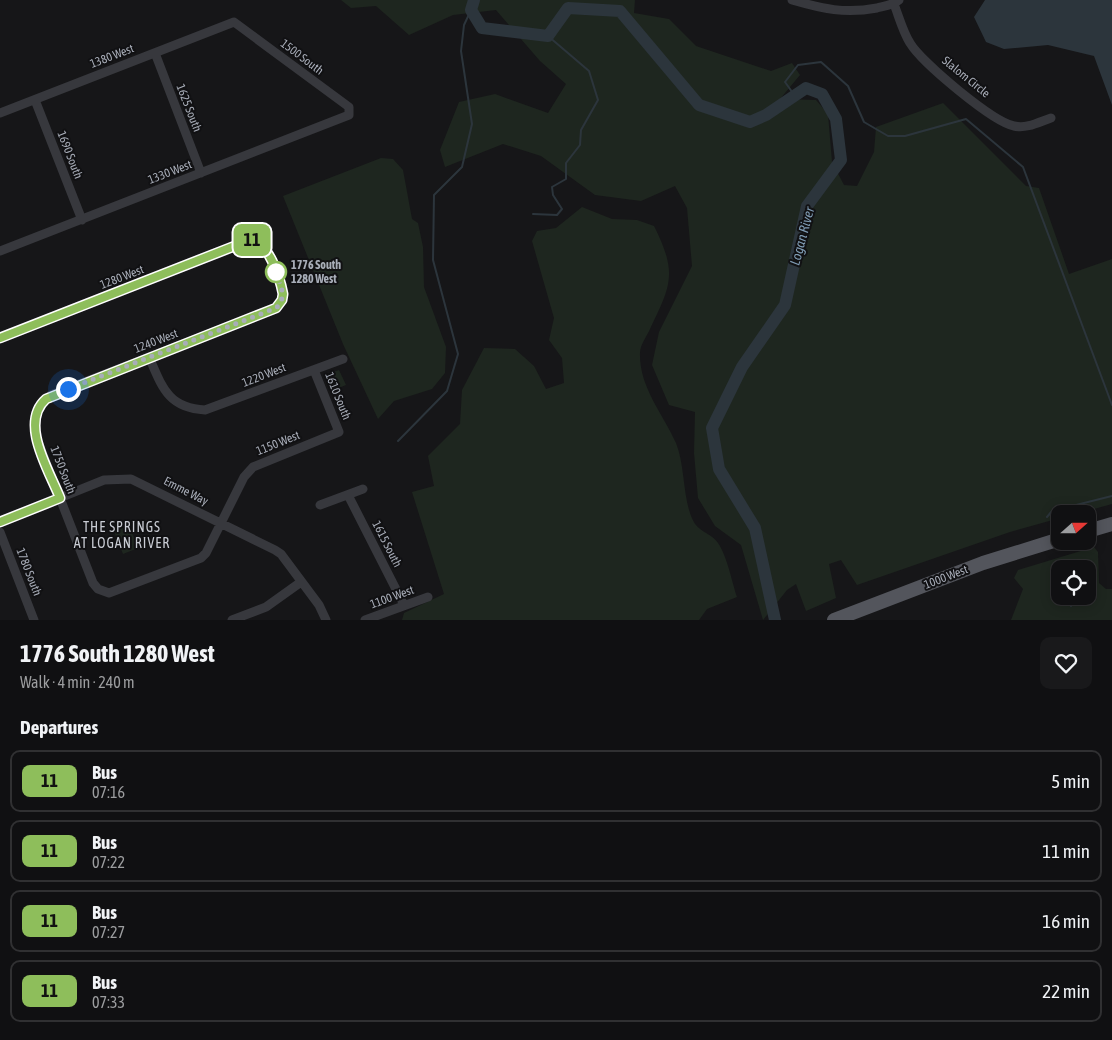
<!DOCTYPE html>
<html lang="en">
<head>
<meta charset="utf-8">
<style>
	:root { --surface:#101012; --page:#19191b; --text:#f1f3f6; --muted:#9c9d9f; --line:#303032 }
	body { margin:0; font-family:"Asap Condensed",sans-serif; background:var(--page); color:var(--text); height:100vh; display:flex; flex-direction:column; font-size:19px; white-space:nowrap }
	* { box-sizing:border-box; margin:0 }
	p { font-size:16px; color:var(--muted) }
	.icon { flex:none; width:28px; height:28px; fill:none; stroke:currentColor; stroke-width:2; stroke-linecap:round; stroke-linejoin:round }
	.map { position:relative; height:620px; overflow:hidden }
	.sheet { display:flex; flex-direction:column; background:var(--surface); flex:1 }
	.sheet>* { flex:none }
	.badge { padding:0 10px; border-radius:8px; font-size:18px; line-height:32px }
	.needle { width:32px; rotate:69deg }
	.controls { position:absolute; left:1051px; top:505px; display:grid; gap:10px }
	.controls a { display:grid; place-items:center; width:45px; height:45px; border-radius:10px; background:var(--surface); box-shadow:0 2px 12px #0003,0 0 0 1px var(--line); font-size:25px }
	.you { position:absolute; width:25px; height:25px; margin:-12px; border:4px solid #fff; border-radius:50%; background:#1a73e8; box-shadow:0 0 0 8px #1a73e833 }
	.map>.badge { position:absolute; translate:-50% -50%; box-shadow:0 0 0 2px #fff }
	h2 { padding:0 20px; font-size:19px; line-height:45px }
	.round { display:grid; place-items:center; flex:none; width:52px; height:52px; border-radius:10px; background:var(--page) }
	.head { display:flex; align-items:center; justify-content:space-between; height:85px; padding:0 20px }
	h1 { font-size:24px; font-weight:700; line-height:38px }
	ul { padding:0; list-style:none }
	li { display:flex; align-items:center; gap:15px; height:62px; margin:0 10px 8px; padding:0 10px; border:2px solid var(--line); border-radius:10px }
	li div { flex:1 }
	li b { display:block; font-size:19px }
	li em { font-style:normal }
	li .badge { min-width:55px; font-weight:700; text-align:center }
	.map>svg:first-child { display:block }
	.green { fill:#1e261f; fill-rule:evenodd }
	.water { fill:#2c353c }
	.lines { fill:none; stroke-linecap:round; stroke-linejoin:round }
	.stream { stroke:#2c353c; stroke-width:2 }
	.river { stroke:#2c353c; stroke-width:12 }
	.street { stroke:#37383d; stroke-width:9 }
	.primary { stroke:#53555c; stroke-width:14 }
	.line-casing { stroke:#fff; stroke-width:11 }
	.line { stroke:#8ebe5b; stroke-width:8 }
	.walk { stroke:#a8adb8; stroke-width:5; stroke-dasharray:0 9 }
	.stop-dot { fill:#fff; stroke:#8ebe5b; stroke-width:2.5 }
	.labels { text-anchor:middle; stroke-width:4; stroke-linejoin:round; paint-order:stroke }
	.street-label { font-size:12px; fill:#a8adb8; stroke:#111113 }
	.stop-label { font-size:12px; font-weight:bold; fill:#a8adb8; stroke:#111113; text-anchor:start }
	.water-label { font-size:14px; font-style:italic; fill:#7f9bb3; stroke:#111113 }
	.neighbourhood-label { font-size:14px; letter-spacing:1px; fill:#c9ccd4; stroke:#111113 }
</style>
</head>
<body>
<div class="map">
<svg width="1112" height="620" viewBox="0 0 1112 620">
	<rect width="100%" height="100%" fill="#161618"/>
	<path class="green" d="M341,0H635L634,13L669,19L696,46L771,71L792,63L800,75L780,99L816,100L828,114L832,162L844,185L857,186L874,152L876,127L943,103L1026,186L1039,188L1069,274L1112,259V504L1076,514H1060V518L1010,532L857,585L841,560L829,564L836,598L806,611L796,584L787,590L763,620L741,545L715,526L698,498L694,453L695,412L669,405L652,365L659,332L692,266L687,208L675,186L641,201L595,195L541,156L503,144L445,167L440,150L459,102L495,94L548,113L566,84L540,61L496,10L453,15L409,35L376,6L351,8Z
		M381,158L393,159L403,170L412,219L418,223L423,247L424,287L446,347L445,373L432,389L394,401L378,419L343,344L283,196Z
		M582,207L612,219L637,220L654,226C677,272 672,284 650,329C647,336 640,345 640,353C639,387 663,414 676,443C686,468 682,503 695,524C701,532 713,535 718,543C727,556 732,582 737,597L707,609L699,620H402L404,613L444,594L412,492L434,486L428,456L460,424L462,390L484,348L515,349L534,366L546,389L564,383L562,358L549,340L554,318L532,241L537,231L556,228Z
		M339,370L346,385L331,391L325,375Z
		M127,520L138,548L123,554L112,526Z
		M1094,547L1098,552L1099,583L1106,589H1112V620H1011L1023,589L1014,578L1018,570ZM1060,569H1088V596H1060Z"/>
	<path class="water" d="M985,0H1112V105L1094,56L1048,45L1004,49L986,42L974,17Z"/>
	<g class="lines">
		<path class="stream" d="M795,96L785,82L798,65L821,62L848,86L864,122L888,136H905L966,119L1023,167L1112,405
			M533,214L557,215L562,209L553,195L552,187L566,179V163L580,145L581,130L598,100L589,71L548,36
			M398,441L447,391L458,354L433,260L434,195L462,167L472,124L461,51L464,25L471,10
			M1047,517L1052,511L1112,496
			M1061,569L1062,560
			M1068,596L1071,606"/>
		<path class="river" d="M474,0L471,10L482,28L548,36L568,8L620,11L699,105L750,122L766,115L806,88L822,94L836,119L841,160L807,206L785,305L742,367L712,428L719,469L755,528L775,620"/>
		<path class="street" d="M792,0C823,9 845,14 877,8C885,6 893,5 899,0
			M894,4C899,17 903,32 910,43C922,63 993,122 1014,126C1027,129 1039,122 1051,118
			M155,53L201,173
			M35,100L82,220
			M0,113L234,22L349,107V115L0,251
			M0,338L244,242C249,241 255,239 260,242C268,247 281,283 283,294L282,300L276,308L51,395C36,406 33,417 35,434L93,583L98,589L109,593L201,558L206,553L244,477L253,467L339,432L314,370
			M149,357C162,387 168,408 205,410L343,359
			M348,495L404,605
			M320,505L363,489
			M0,522L104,480L131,479L275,550L281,554L319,605L326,620
			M0,532L34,620
			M232,620L266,607L301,582
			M365,620L428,597"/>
		<path class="primary" d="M1088,531L1112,524
			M834,620L983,563L1060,539"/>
	</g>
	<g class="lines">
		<g class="line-casing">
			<path id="line" d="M0,338L250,240C268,240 280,278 283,294L282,300L276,308L46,399C19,423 49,470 60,498L0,522"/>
		</g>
		<use href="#line" class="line"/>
		<path class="walk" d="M68,389L276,308C288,297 280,285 276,272"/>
	</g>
	<circle class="stop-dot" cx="276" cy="272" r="10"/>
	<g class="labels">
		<g class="street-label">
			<text transform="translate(112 56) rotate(-21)" y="4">1380 West</text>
			<text transform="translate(302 57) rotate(37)" y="4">1500 South</text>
			<text transform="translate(966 77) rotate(39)" y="4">Slalom Circle</text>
			<text transform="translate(189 108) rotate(69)" y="4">1625 South</text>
			<text transform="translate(70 155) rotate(69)" y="4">1690 South</text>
			<text transform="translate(170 172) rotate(-21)" y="4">1330 West</text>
			<text transform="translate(122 277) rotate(-21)" y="4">1280 West</text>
			<text transform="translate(156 341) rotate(-21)" y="4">1240 West</text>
			<text transform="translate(264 375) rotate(-21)" y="4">1220 West</text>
			<text transform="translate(338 396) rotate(68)" y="4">1610 South</text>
			<text transform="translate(278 443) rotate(-22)" y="4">1150 West</text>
			<text transform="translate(63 470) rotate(69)" y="4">1750 South</text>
			<text transform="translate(186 491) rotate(27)" y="4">Emme Way</text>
			<text transform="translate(387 544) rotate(63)" y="4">1615 South</text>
			<text transform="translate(29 572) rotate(69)" y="4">1780 South</text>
			<text transform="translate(946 577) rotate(-21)" y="4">1000 West</text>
			<text transform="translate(392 597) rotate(-20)" y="4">1100 West</text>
		</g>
		<g class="stop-label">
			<text x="291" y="269">1776 South<tspan x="291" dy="14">1280 West</tspan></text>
		</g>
		<g class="water-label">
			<text transform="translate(802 236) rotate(-75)" y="5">Logan River</text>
		</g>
		<g class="neighbourhood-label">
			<text x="122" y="532">THE SPRINGS<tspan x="122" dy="16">AT LOGAN RIVER</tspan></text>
		</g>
	</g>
</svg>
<div class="controls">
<a><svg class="needle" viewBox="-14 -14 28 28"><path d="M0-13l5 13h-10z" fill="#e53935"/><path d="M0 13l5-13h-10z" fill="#9c9d9f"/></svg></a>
<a><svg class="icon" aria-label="locate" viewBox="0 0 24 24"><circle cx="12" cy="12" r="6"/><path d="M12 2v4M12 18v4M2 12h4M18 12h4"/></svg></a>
</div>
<div class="you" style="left:68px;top:389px"></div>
<b class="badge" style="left:252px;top:240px;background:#8ebe5b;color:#111">11</b>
</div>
<section class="sheet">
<div class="head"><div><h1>1776 South 1280 West</h1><p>Walk · 4 min · 240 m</p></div><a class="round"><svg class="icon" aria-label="heart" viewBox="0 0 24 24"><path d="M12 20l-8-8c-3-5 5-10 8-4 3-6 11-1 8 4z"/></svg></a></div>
<h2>Departures</h2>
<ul>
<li><span class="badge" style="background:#8ebe5b;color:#111">11</span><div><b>Bus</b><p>07:16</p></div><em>5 min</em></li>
<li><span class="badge" style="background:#8ebe5b;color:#111">11</span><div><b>Bus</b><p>07:22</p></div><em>11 min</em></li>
<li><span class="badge" style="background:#8ebe5b;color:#111">11</span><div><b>Bus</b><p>07:27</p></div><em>16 min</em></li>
<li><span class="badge" style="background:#8ebe5b;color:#111">11</span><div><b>Bus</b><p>07:33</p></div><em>22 min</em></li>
</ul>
</section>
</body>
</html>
